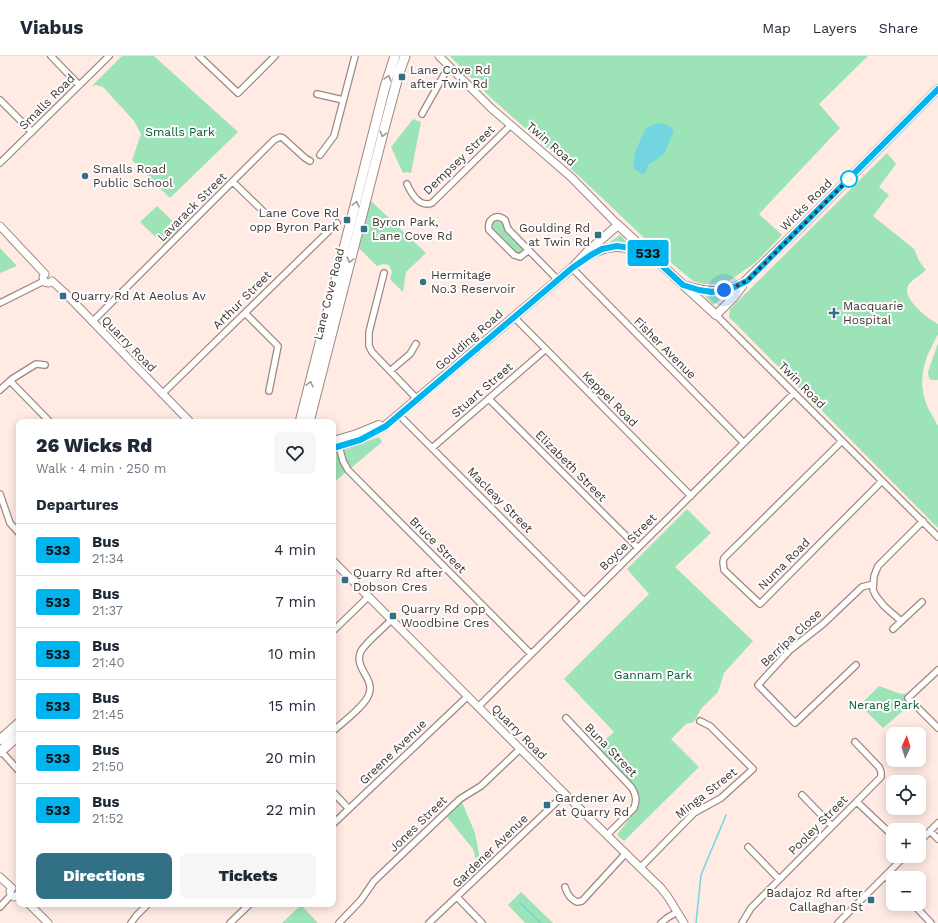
<!DOCTYPE html>
<html lang="en">
<head>
<meta charset="utf-8">
<style>
	:root { --surface:#fff; --page:#f6f6f7; --text:#1f2937; --muted:#747a83; --line:#e0e1e3; --accent:#317085 }
	body { margin:0; font-family:"Work Sans",sans-serif; background:var(--page); color:var(--text); height:100vh; display:flex; flex-direction:column; font-size:15px; white-space:nowrap }
	* { box-sizing:border-box; margin:0 }
	p { font-size:13px; color:var(--muted) }
	.icon { flex:none; width:22px; height:22px; fill:none; stroke:currentColor; stroke-width:2; stroke-linecap:round; stroke-linejoin:round }
	.map { position:relative; flex:1; overflow:hidden }
	.panel { position:absolute; left:16px; top:363px; width:320px; height:488px; display:flex; flex-direction:column; background:var(--surface); border-radius:8px; box-shadow:0 2px 10px #0003 }
	.panel>* { flex:none }
	.badge { padding:0 8px; border-radius:3px; font-size:14px; line-height:26px }
	.needle { width:26px; rotate:4deg }
	.buttons { position:absolute; left:886px; top:671px; display:grid; gap:8px }
	.buttons a { display:grid; place-items:center; width:40px; height:40px; border-radius:8px; background:var(--surface); box-shadow:0 2px 10px #0003; font-size:20px }
	.you { position:absolute; width:20px; height:20px; margin:-10px; border:3px solid #fff; border-radius:50%; background:#1a73e8; box-shadow:0 0 0 6px #1a73e833 }
	.map>.badge { position:absolute; translate:-50% -50%; box-shadow:0 0 0 2px #fff }
	h2 { padding:0 20px; font-size:15px; line-height:36px }
	.round { display:grid; place-items:center; flex:none; width:42px; height:42px; border-radius:8px; background:var(--page) }
	.overview { display:flex; align-items:center; justify-content:space-between; height:68px; padding:0 20px }
	h1 { font-size:19px; font-weight:800; line-height:30px }
	.action { display:flex; gap:8px; margin-top:auto; padding:8px 20px }
	.action a { flex:1; height:46px; border-radius:8px; background:var(--accent); color:#fff; font-size:16px; font-weight:800; line-height:46px; text-align:center }
	.action a+a { background:var(--page); color:var(--text) }
	ul { padding:0; list-style:none }
	li { display:flex; align-items:center; gap:12px; height:52px; padding:0 20px; border-top:1px solid var(--line) }
	li div { flex:1 }
	li b { display:block; font-size:15px }
	li em { font-style:normal }
	li .badge { min-width:44px; font-weight:700; text-align:center }
	header { display:flex; align-items:center; gap:24px; box-sizing:border-box; height:56px; padding:0 20px; background:var(--surface); border-bottom:1px solid var(--line) }
	header strong { font-size:19px }
	nav { display:flex; gap:22px; margin-inline-start:auto; font-size:14px }
	.map>svg:first-child { display:block }
	.green { fill:#9ce3b7 }
	.water { fill:#72d5df }
	.lines { fill:none; stroke-linecap:round; stroke-linejoin:round }
	.stream { stroke:#72d5df; stroke-width:1.5 }
	.minor-casing { stroke:#9e887f; stroke-width:8 }
	.tertiary-casing { stroke:#9e887f; stroke-width:9 }
	.secondary-casing { stroke:#9e887f; stroke-width:10 }
	.trunk-casing { stroke:#9e887f; stroke-width:11 }
	.minor { stroke:#fff; stroke-width:5.5 }
	.tertiary { stroke:#fff; stroke-width:7 }
	.secondary { stroke:#fff; stroke-width:8 }
	.trunk { stroke:#fff; stroke-width:9 }
	.oneway { stroke:#a09a99 }
	.line-casing { stroke:#fff; stroke-width:9 }
	.line { stroke:#00b5ef; stroke-width:6 }
	.walk { stroke:#403633; stroke-width:4; stroke-dasharray:0 7.2 }
	.poi-dot { fill:#317085; stroke:#fdfdfd; stroke-width:1.5 }
	.stop-dot { fill:#fff; stroke:#00b5ef; stroke-width:2 }
	.labels { text-anchor:middle; stroke-width:4; stroke-linejoin:round; paint-order:stroke }
	.poi-label { font-size:12px; fill:#403633; stroke:#fdfdfd; text-anchor:start }
	.street-label { font-size:12px; fill:#403633; stroke:#fdfdfd }
	.park-label { font-size:12px; fill:#005a33; stroke:#fdfdfd }
</style>
</head>
<body>
<header>
<strong>Viabus</strong>
<nav><a>Map</a><a>Layers</a><a>Share</a></nav>
</header>
<div class="map">
<svg width="938" height="867" viewBox="0 0 938 867">
	<rect width="100%" height="100%" fill="#ffebe4"/>
	<path class="green" d="M122,0H154L238,76L170,142L132,104L141,78L134,65L103,31L96,29L91,31Z
		M450,0H868L819,48L840,72L759,158L782,179L756,206L729,225L717,228H704L693,225L662,199L579,120L489,40Z
		M413,63L421,66L411,117L407,116L403,117L391,91Z
		M887,97L896,108L879,131L889,139L873,160L914,193L919,205L926,214C921,219 913,223 909,228C899,241 928,263 938,268V278L927,300L923,315L922,328L924,341L928,352L938,370V472L729,261L730,253Z
		M371,145L426,197L406,216L403,236L390,223L392,216L389,209L383,208L377,210L359,192Z
		M157,150L182,174L165,190L140,166Z
		M496,163L502,165L524,193L521,198H516L492,175L491,167Z
		M620,179L628,187L607,188Z
		M0,192L17,210L0,217Z
		M727,238L713,249L705,240Z
		M938,287V324H932L929,322L928,316Z
		M379,381L382,386L333,427V398L349,393Z
		M687,453L711,477L675,511L753,585L724,617L718,636L701,653L694,666L686,668L671,683L699,711L624,785L617,779C623,770 639,753 639,743C639,738 637,734 635,730L597,691L614,676L564,623L649,538L627,513Z
		M879,630L901,638L913,637L908,642L912,647L883,672L860,649Z
		M462,746L475,777L481,808L478,810L473,793L447,761Z
		M521,836L553,867H525L508,849Z
		M301,849L318,867H282Z"/>
	<path class="water" d="M658,67L667,69L674,74L673,77L664,98L648,109L646,116L644,118H641L633,112L635,96L646,72Z"/>
	<g class="lines">
		<path class="stream" d="M520,847L541,867
			M696,867L701,819L726,759"/>
		<g class="minor-casing">
			<path id="minor" d="M51,0L79,29
				M199,0L238,37L275,0
				M317,38L343,44
				M0,44L32,76
				M422,58L449,10
				M320,99L334,80L355,0
				M0,107L109,0
				M233,126L266,158
				M407,128C411,137 419,152 432,147L511,69
				M529,194L520,201L514,199L489,174C487,163 496,157 505,164L508,173L558,224
				M572,212L744,387
				M384,217L369,276V290L372,296L418,344
				M0,247L44,225
				M245,257L278,290L269,335
				M716,259L938,481
				M514,261L691,440
				M93,265L274,84L280,81L283,82L305,102L310,105
				M390,315L410,298L416,288
				M11,326L50,366
				M0,334L12,323L36,308L45,309
				M162,338L337,167
				M489,343L638,492
				M399,359L584,545
				M842,385L724,502L723,506L724,514L760,548L882,425
				M339,390L343,405L348,414L531,598
				M432,392L546,293
				M0,438L10,467L19,477
				M901,565L884,550L876,540L873,534L874,520L878,510L923,465
				M893,573L922,546
				M333,575L368,541
				M856,609L795,667L758,629L790,594L823,568L862,531L873,528
				M938,614L908,642L938,672
				M478,651L794,337
				M566,662L632,732C636,739 637,744 634,752L607,779
				M333,675C342,667 366,649 369,638C375,622 353,612 361,595C367,585 383,573 391,564
				M1,695L19,715
				M333,736L349,753
				M802,739L832,770
				M857,746L893,780
				M333,768L468,640
				M930,775L938,783
				M919,786L938,767
				M748,791L779,823
				M640,812L694,757L721,742L753,713L710,670L700,665
				M885,820L893,828
				M565,831C567,838 570,843 577,846L582,845L626,797
				M457,841L482,867
				M913,848L931,867
				M0,851L11,839
				M131,867L136,860L148,848
				M230,867L250,848
				M339,867L361,844L374,825L460,743L481,730L520,693
				M429,867L565,738
				M661,867L667,862L677,856
				M742,867L751,852L881,721V716L879,711L855,686
				M838,867L905,800"/>
		</g>
		<g class="tertiary-casing">
			<path id="tertiary" d="M439,0L491,52L571,121L618,169
				M0,170L45,218
				M45,218L43,221L44,226L49,227L52,225
				M52,225L65,237L190,366
				M333,505L565,738L661,832L668,841L684,867
				M0,821L12,832
				M12,832L10,835L11,839L14,841L18,839
				M29,848L48,867"/>
		</g>
		<g class="secondary-casing">
			<path id="secondary" d="M585,202C608,187 622,190 646,196
				M687,230C706,236 722,238 741,228
				M737,233L799,173L938,33
				M333,385L357,378L379,369
				M333,392L359,384L385,370L572,212L588,195L618,169L716,259L733,242L742,230"/>
		</g>
		<g class="trunk-casing">
			<path id="trunk" d="M300,366L385,31L395,0
				M309,366L384,73L399,17L405,0
				M0,684L19,667
				M0,696L19,679"/>
		</g>
		<use href="#minor" class="minor"/>
		<use href="#tertiary" class="tertiary"/>
		<use href="#secondary" class="secondary"/>
		<use href="#trunk" class="trunk"/>
	</g>
	<defs><path id="oneway-chevron" d="M-2-3.5L2.5 0L-2 3.5" fill="none" stroke-width="1.6" stroke-linecap="round" stroke-linejoin="round"/></defs>
	<g class="oneway">
		<use href="#oneway-chevron" transform="translate(388 22) rotate(-74)"/>
		<use href="#oneway-chevron" transform="translate(383 78) rotate(105)"/>
		<use href="#oneway-chevron" transform="translate(356 148) rotate(-76)"/>
		<use href="#oneway-chevron" transform="translate(350 204) rotate(105)"/>
		<use href="#oneway-chevron" transform="translate(310 328) rotate(-76)"/>
	</g>
	<g class="lines">
		<g class="line-casing">
			<path id="line" d="M333,392L360,384L386,370L572,212L591,199L602,193L617,190L624,191L647,196L683,229L699,234L712,236L724,234L732,232L747,225L938,33"/>
		</g>
		<use href="#line" class="line"/>
		<path class="walk" d="M724,234L732,232L747,225L851,121L849,123"/>
	</g>
	<g class="poi-dot">
		<rect x="398" y="17" width="8" height="8" rx="2"/>
		<circle cx="85" cy="120" r="4"/>
		<rect x="343" y="160" width="8" height="8" rx="2"/>
		<rect x="360" y="169" width="8" height="8" rx="2"/>
		<rect x="594" y="175" width="8" height="8" rx="2"/>
		<circle cx="423" cy="226" r="4"/>
		<rect x="59" y="236" width="8" height="8" rx="2"/>
		<path d="M832 251h4v4h4v4h-4v4h-4v-4h-4v-4h4z"/>
		<rect x="341" y="520" width="8" height="8" rx="2"/>
		<rect x="389" y="556" width="8" height="8" rx="2"/>
		<rect x="543" y="745" width="8" height="8" rx="2"/>
		<rect x="867" y="840" width="8" height="8" rx="2"/>
	</g>
	<circle class="stop-dot" cx="849" cy="123" r="8"/>
	<g class="labels">
		<g class="poi-label">
			<text x="410" y="18">Lane Cove Rd<tspan x="410" dy="14">after Twin Rd</tspan></text>
			<text x="93" y="117">Smalls Road<tspan x="93" dy="14">Public School</tspan></text>
			<text x="339" y="161" text-anchor="end">Lane Cove Rd<tspan x="339" dy="14">opp Byron Park</tspan></text>
			<text x="372" y="170">Byron Park,<tspan x="372" dy="14">Lane Cove Rd</tspan></text>
			<text x="590" y="176" text-anchor="end">Goulding Rd<tspan x="590" dy="14">at Twin Rd</tspan></text>
			<text x="431" y="223">Hermitage<tspan x="431" dy="14">No.3 Reservoir</tspan></text>
			<text x="71" y="244">Quarry Rd At Aeolus Av</text>
			<text x="843" y="254">Macquarie<tspan x="843" dy="14">Hospital</tspan></text>
			<text x="353" y="521">Quarry Rd after<tspan x="353" dy="14">Dobson Cres</tspan></text>
			<text x="401" y="557">Quarry Rd opp<tspan x="401" dy="14">Woodbine Cres</tspan></text>
			<text x="555" y="746">Gardener Av<tspan x="555" dy="14">at Quarry Rd</tspan></text>
			<text x="863" y="841" text-anchor="end">Badajoz Rd after<tspan x="863" dy="14">Callaghan St</tspan></text>
		</g>
		<g class="street-label">
			<text transform="translate(47 46) rotate(-45)" y="4">Smalls Road</text>
			<text transform="translate(551 88) rotate(41)" y="4">Twin Road</text>
			<text transform="translate(459 104) rotate(-44)" y="4">Dempsey Street</text>
			<text transform="translate(806 149) rotate(-45)" y="4">Wicks Road</text>
			<text transform="translate(192 151) rotate(-45)" y="4">Lavarack Street</text>
			<text transform="translate(329 238) rotate(-76)" y="4">Lane Cove Road</text>
			<text transform="translate(242 244) rotate(-45)" y="4">Arthur Street</text>
			<text transform="translate(469 284) rotate(-41)" y="4">Goulding Road</text>
			<text transform="translate(129 288) rotate(46)" y="4">Quarry Road</text>
			<text transform="translate(665 292) rotate(45)" y="4">Fisher Avenue</text>
			<text transform="translate(802 329) rotate(45)" y="4">Twin Road</text>
			<text transform="translate(482 334) rotate(-41)" y="4">Stuart Street</text>
			<text transform="translate(610 343) rotate(45)" y="4">Keppel Road</text>
			<text transform="translate(571 410) rotate(45)" y="4">Elizabeth Street</text>
			<text transform="translate(500 444) rotate(45)" y="4">Macleay Street</text>
			<text transform="translate(628 486) rotate(-45)" y="4">Boyce Street</text>
			<text transform="translate(438 489) rotate(45)" y="4">Bruce Street</text>
			<text transform="translate(784 508) rotate(-45)" y="4">Numa Road</text>
			<text transform="translate(791 582) rotate(-43)" y="4">Berripa Close</text>
			<text transform="translate(519 676) rotate(45)" y="4">Quarry Road</text>
			<text transform="translate(611 694) rotate(46)" y="4">Buna Street</text>
			<text transform="translate(393 696) rotate(-44)" y="4">Greene Avenue</text>
			<text transform="translate(706 737) rotate(-38)" y="4">Minga Street</text>
			<text transform="translate(418 768) rotate(-44)" y="4">Jones Street</text>
			<text transform="translate(818 769) rotate(-45)" y="4">Pooley Street</text>
			<text transform="translate(490 795) rotate(-44)" y="4">Gardener Avenue</text>
		</g>
		<g class="park-label">
			<text x="180" y="80">Smalls Park</text>
			<text x="653" y="623">Gannam Park</text>
			<text x="884" y="653">Nerang Park</text>
		</g>
	</g>
</svg>
<div class="buttons">
<a><svg class="needle" viewBox="-14 -14 28 28"><path d="M0-13l5 13h-10z" fill="#e53935"/><path d="M0 13l5-13h-10z" fill="#747a83"/></svg></a>
<a><svg class="icon" aria-label="locate" viewBox="0 0 24 24"><circle cx="12" cy="12" r="6"/><path d="M12 2v4M12 18v4M2 12h4M18 12h4"/></svg></a>
<a>+</a>
<a>−</a>
</div>
<div class="you" style="left:724px;top:234px"></div>
<b class="badge" style="left:648px;top:197px;background:#00b5ef;color:#111">533</b>
<section class="panel">
<div class="overview"><div><h1>26 Wicks Rd</h1><p>Walk · 4 min · 250 m</p></div><a class="round"><svg class="icon" aria-label="heart" viewBox="0 0 24 24"><path d="M12 20l-8-8c-3-5 5-10 8-4 3-6 11-1 8 4z"/></svg></a></div>
<h2>Departures</h2>
<ul>
<li><span class="badge" style="background:#00b5ef;color:#111">533</span><div><b>Bus</b><p>21:34</p></div><em>4 min</em></li>
<li><span class="badge" style="background:#00b5ef;color:#111">533</span><div><b>Bus</b><p>21:37</p></div><em>7 min</em></li>
<li><span class="badge" style="background:#00b5ef;color:#111">533</span><div><b>Bus</b><p>21:40</p></div><em>10 min</em></li>
<li><span class="badge" style="background:#00b5ef;color:#111">533</span><div><b>Bus</b><p>21:45</p></div><em>15 min</em></li>
<li><span class="badge" style="background:#00b5ef;color:#111">533</span><div><b>Bus</b><p>21:50</p></div><em>20 min</em></li>
<li><span class="badge" style="background:#00b5ef;color:#111">533</span><div><b>Bus</b><p>21:52</p></div><em>22 min</em></li>
</ul>
<div class="action"><a>Directions</a><a>Tickets</a></div>
</section>
</div>
</body>
</html>
